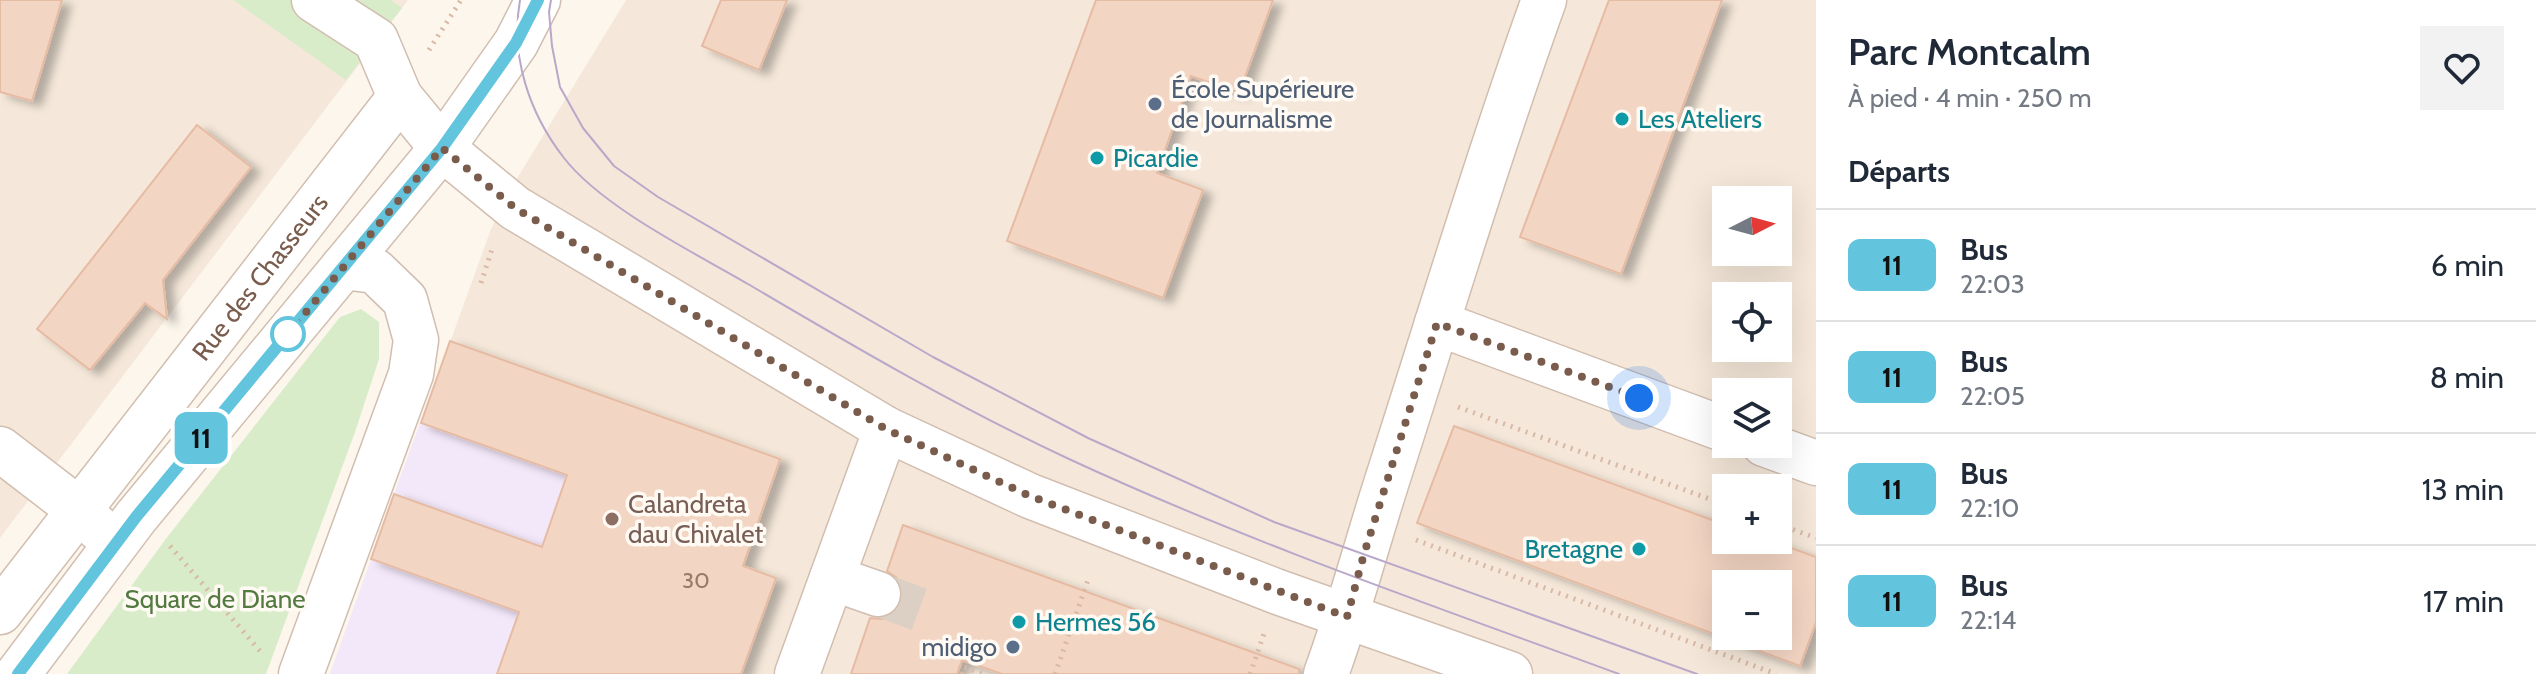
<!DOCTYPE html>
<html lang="fr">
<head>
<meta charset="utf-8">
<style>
	:root { --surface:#fff; --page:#f2f2f3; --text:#1f2937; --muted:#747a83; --line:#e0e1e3 }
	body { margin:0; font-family:Cabin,sans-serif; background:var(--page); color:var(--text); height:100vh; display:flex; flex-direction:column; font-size:30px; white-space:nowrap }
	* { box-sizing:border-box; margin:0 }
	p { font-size:26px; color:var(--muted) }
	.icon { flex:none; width:44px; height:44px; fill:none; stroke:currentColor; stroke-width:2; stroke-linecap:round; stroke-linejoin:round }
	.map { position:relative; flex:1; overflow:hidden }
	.sheet { display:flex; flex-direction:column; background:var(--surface); width:720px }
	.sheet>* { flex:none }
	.badge { padding:0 16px; border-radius:12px; font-size:28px; line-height:52px }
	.needle { width:52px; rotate:84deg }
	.controls { position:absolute; left:1712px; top:186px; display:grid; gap:16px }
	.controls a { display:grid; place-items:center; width:80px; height:80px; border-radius:0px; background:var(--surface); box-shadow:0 8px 32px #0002; font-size:40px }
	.you { position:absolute; width:40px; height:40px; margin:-20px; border:6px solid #fff; border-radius:50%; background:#1a73e8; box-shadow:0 0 0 12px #1a73e833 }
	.map>.badge { position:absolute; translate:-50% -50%; box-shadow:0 0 0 4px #fff }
	h2 { padding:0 32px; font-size:30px; line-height:72px }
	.round { display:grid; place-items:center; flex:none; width:84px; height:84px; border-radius:0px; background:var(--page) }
	.summary { display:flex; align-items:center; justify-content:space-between; height:136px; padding:0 32px }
	h1 { font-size:38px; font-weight:600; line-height:60px }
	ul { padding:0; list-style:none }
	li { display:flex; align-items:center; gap:24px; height:112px; padding:0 32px; border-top:2px solid var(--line) }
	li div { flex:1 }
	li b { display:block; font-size:30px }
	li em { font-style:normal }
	li .badge { min-width:88px; font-weight:700; text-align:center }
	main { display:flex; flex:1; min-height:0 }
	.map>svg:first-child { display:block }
	.residential { fill:#f5e8da; fill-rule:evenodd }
	.education { fill:#f3e8fa }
	.green { fill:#d8ecc9 }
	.building { fill:#f3d5c3; stroke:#e6bba3; stroke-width:2; fill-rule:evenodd; filter:url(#shadow) }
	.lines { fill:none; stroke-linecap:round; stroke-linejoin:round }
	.minor-tunnel { stroke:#dcd0c4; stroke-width:44; stroke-dasharray:44 22; stroke-linecap:butt }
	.minor-casing { stroke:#d1beb0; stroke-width:47 }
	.path { stroke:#d9b8a5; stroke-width:5; stroke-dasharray:2 6; stroke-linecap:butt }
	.minor { stroke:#fff; stroke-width:44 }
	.tram { stroke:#b9a8c9; stroke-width:2 }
	.line-casing { stroke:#fff; stroke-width:18 }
	.line { stroke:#62c4dd; stroke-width:12 }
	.walk { stroke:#7a5c4d; stroke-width:8; stroke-dasharray:0 14.4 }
	.service-dot { fill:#5c6f8a; stroke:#fffaf3; stroke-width:3 }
	.culture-dot { fill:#0f9aa8; stroke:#fffaf3; stroke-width:3 }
	.stop-dot { fill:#fff; stroke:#62c4dd; stroke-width:4 }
	.education-dot { fill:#8d6e63; stroke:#fffaf3; stroke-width:3 }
	.labels { text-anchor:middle; stroke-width:7; stroke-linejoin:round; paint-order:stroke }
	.number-label { font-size:22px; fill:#987a6a }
	.service-label { font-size:26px; fill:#4e5e75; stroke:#fffaf3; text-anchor:start }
	.culture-label { font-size:26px; fill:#0d838f; stroke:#fffaf3; text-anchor:start }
	.street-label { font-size:26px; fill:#7a5c4d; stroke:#fffaf3 }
	.education-label { font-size:26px; fill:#785e54; stroke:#fffaf3; text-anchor:start }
	.park-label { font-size:26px; fill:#537a41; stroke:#fffaf3 }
</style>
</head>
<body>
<main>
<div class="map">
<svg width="1816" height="674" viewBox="0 0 1816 674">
	<defs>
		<filter id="shadow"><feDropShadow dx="9" dy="5" stdDeviation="4" flood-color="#0004"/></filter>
	</defs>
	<rect width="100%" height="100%" fill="#fdf6ec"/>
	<path class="residential" d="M0,0H408L0,538Z
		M626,0H1816V674H330L491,229L516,180ZM1726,200H1778V252H1726ZM1726,296H1778V348H1726ZM1726,392H1778V444H1726ZM1726,488H1778V540H1726ZM1726,584H1778V636H1726Z"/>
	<path class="education" d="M450,341L780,459L743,566L776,578L741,674H330L371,559L509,608L534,545L394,494Z"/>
	<path class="green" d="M233,0H391L402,8L346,80Z
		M361,309L379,322V359L355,432L266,674H67L165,540L340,317Z"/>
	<path class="building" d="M0,0H62L32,101L0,92Z
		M721,0H787L759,70L702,46Z
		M1096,0H1273L1239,93L1191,76L1157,173L1203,190L1163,298L1007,241Z
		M1609,0H1722L1621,274L1520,237Z
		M197,125L251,167L163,280L167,319L145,303L90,370L37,329Z
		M450,341L780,459L743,566L776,578L741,674H497L519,612L371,559L394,494L542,547L567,475L421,423Z
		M1454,426L1726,525V540H1769L1816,557V622L1800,666L1417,523ZM1726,584H1778V636H1726Z
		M903,525L1299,669V674H1002L962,660L957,674H851L870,618L882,619L894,613L902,601L903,590L897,578L887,571Z"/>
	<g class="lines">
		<path class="minor-tunnel" d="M878,594L929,613"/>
		<g class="minor-casing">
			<g id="minor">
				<path d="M314,0L376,40L400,97L442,148L515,208L886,429L1030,496L1278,592L1510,674"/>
				<path d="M1437,323L1726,430"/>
				<path d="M1764,444L1816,463"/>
				<path d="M0,449L78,509L99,529"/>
				<path d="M832,578L878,594"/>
				<path id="s1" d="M0,612L400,97"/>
				<path d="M18,674L136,517L442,148L516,43L538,0"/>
				<path d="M301,674L411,374L416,340L405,300L375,271L343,267"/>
				<path d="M797,674L886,429"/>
				<path d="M1326,674C1349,611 1366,547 1386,484C1438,322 1487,159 1544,0"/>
			</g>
		</g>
		<path class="path" d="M429,50L461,0
			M481,283L493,246
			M1458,407L1726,505
			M1778,524L1816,538
			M1416,540L1776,674
			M170,546L260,651
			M962,674L964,667L983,674
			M1055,674L1089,577
			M1250,674L1264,634"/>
		<use href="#minor" class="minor"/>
		<path class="tram" d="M520,0C510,56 529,113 564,158C602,207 693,252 748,284C853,346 959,408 1069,459C1248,542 1434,606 1619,674
			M551,0L549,12L552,46L560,87L583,128L614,166L658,197L933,357L1088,438L1274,522L1697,674"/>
	</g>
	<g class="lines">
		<g class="line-casing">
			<path id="line" d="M18,674L136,517L442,148L516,43L538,0"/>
		</g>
		<use href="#line" class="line"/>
		<path class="walk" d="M288,334L442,148L515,208L886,429L1030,496L1347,617L1364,554L1437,323L1639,398"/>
	</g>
	<g class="service-dot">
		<circle cx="1155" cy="104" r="8"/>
		<circle cx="1013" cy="647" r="8"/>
	</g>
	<g class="culture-dot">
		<circle cx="1622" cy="119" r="8"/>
		<circle cx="1097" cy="158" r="8"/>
		<circle cx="1639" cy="549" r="8"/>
		<circle cx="1019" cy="622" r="8"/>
	</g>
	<circle class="stop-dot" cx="288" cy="334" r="16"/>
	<circle class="education-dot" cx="612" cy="519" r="8"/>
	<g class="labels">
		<g class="number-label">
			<text x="696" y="588">30</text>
		</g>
		<g class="service-label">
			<text x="1171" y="98">École Supérieure<tspan x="1171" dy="30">de Journalisme</tspan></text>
			<text x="997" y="656" text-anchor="end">midigo</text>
		</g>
		<g class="culture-label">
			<text x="1638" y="128">Les Ateliers</text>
			<text x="1113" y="167">Picardie</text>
			<text x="1623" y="558" text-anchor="end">Bretagne</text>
			<text x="1035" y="631">Hermes 56</text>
		</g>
		<g class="street-label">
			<text dy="9" stroke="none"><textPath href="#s1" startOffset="424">Rue des Chasseurs</textPath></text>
		</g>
		<g class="education-label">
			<text x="628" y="513">Calandreta<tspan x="628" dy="30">dau Chivalet</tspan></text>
		</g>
		<g class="park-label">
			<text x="215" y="608">Square de Diane</text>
		</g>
	</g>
</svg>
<div class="controls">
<a><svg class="needle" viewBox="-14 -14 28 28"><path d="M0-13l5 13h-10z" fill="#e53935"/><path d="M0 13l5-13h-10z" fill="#747a83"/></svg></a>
<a><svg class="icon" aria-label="locate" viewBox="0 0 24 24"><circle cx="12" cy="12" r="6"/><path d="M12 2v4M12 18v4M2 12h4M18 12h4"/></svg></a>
<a><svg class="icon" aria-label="layers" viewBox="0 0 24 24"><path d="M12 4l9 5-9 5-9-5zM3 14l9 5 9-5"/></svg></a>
<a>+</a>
<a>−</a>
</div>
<div class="you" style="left:1639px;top:398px"></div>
<b class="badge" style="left:201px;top:438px;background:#62c4dd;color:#111">11</b>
</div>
<section class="sheet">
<div class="summary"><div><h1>Parc Montcalm</h1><p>À pied · 4 min · 250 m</p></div><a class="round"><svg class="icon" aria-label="heart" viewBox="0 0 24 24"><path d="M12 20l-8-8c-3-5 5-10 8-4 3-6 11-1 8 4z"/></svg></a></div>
<h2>Départs</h2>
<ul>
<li><span class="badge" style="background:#62c4dd;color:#111">11</span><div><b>Bus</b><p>22:03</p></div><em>6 min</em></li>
<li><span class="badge" style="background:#62c4dd;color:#111">11</span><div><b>Bus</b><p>22:05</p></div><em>8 min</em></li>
<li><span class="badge" style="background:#62c4dd;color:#111">11</span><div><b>Bus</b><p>22:10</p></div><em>13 min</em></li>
<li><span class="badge" style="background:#62c4dd;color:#111">11</span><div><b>Bus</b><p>22:14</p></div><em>17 min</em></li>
</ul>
</section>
</main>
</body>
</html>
